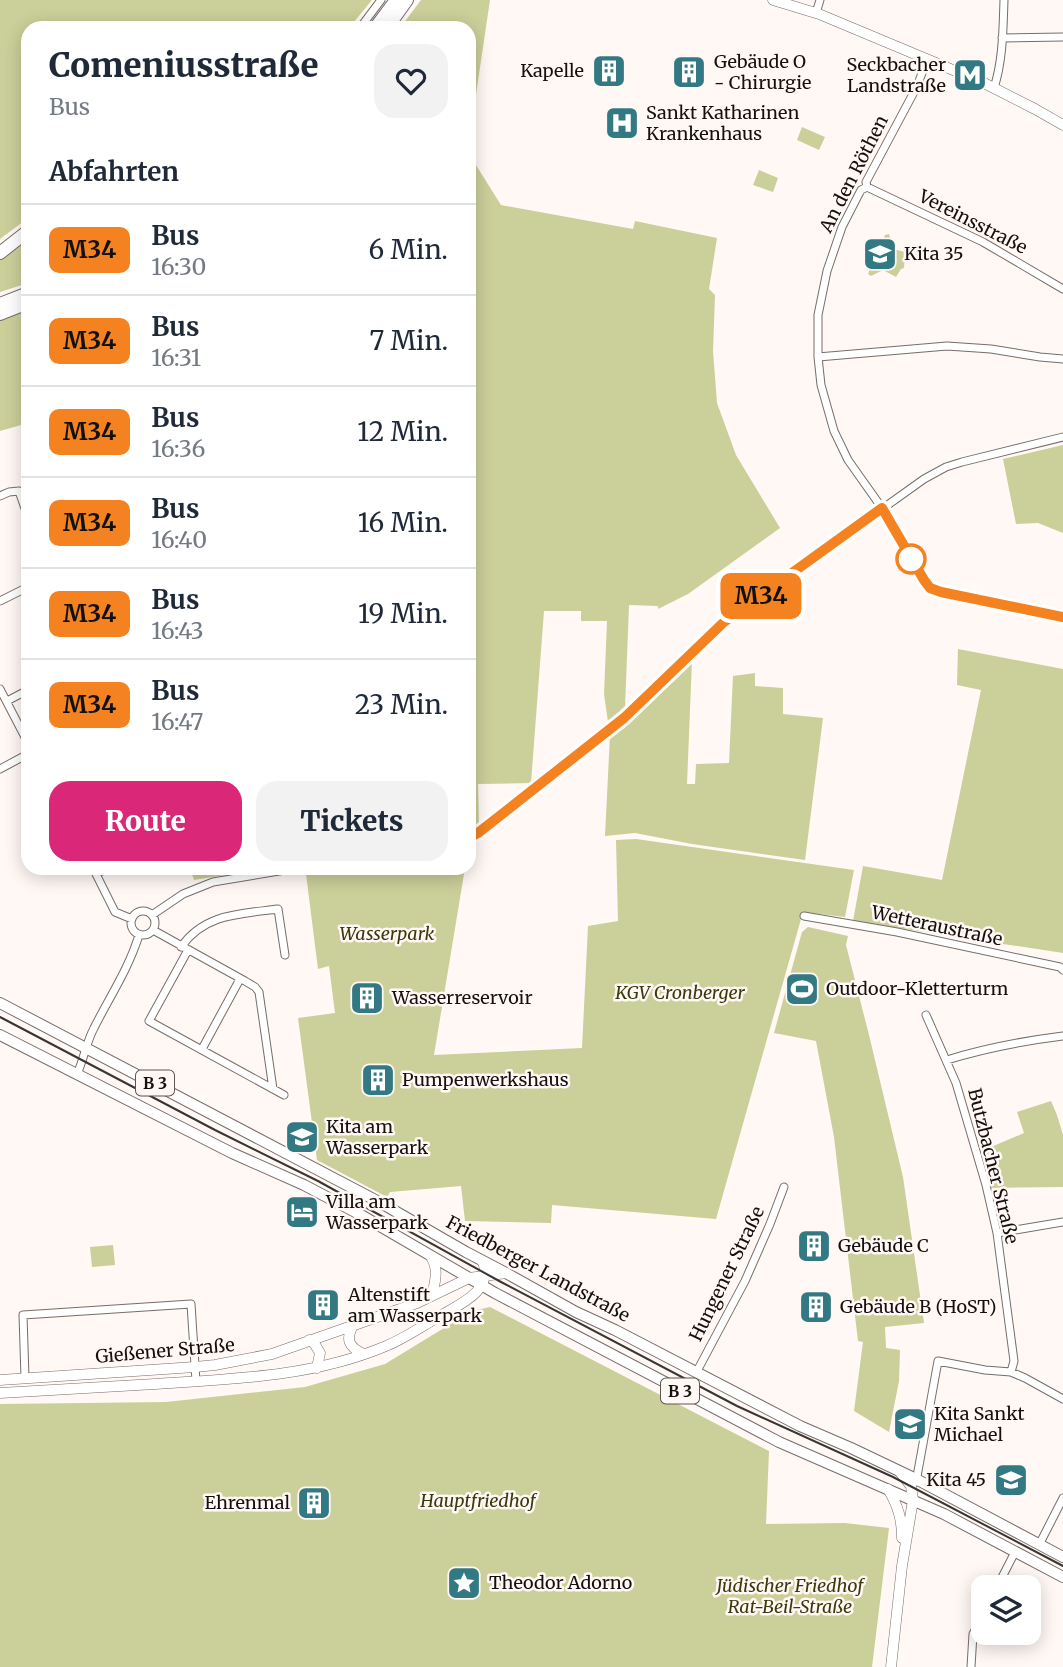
<!DOCTYPE html>
<html lang="de">
<head>
<meta charset="utf-8">
<style>
	:root { --surface:#fff; --page:#f2f2f3; --text:#1f2937; --muted:#747a83; --line:#e0e1e3; --accent:#db2777 }
	body { margin:0; font-family:Merriweather,serif; background:var(--page); color:var(--text); height:100vh; display:flex; flex-direction:column; font-size:26px; white-space:nowrap }
	* { box-sizing:border-box; margin:0 }
	p { font-size:23px; color:var(--muted) }
	.icon { flex:none; width:38px; height:38px; fill:none; stroke:currentColor; stroke-width:2; stroke-linecap:round; stroke-linejoin:round }
	.map { position:relative; flex:1; overflow:hidden }
	.drawer { position:absolute; left:21px; top:21px; width:455px; height:854px; display:flex; flex-direction:column; background:var(--surface); border-radius:21px; box-shadow:0 4px 18px #0003 }
	.drawer>* { flex:none }
	.badge { padding:0 14px; border-radius:10px; font-size:24px; line-height:46px }
	.fabs { position:absolute; left:971px; top:1575px; display:grid; gap:14px }
	.fabs a { display:grid; place-items:center; width:70px; height:70px; border-radius:14px; background:var(--surface); box-shadow:0 4px 18px #0003; font-size:35px }
	.map>.badge { position:absolute; translate:-50% -50%; box-shadow:0 0 0 4px #fff }
	h2 { padding:0 28px; font-size:26px; line-height:63px }
	.round { display:grid; place-items:center; flex:none; width:74px; height:74px; border-radius:21px; background:var(--page) }
	.head { display:flex; align-items:center; justify-content:space-between; height:119px; padding:0 28px }
	h1 { font-size:33px; font-weight:800; line-height:52px }
	.button { display:flex; gap:14px; margin-top:auto; padding:14px 28px }
	.button a { flex:1; height:80px; border-radius:21px; background:var(--accent); color:#fff; font-size:28px; font-weight:800; line-height:80px; text-align:center }
	.button a+a { background:var(--page); color:var(--text) }
	ul { padding:0; list-style:none }
	li { display:flex; align-items:center; gap:21px; height:91px; padding:0 28px; border-top:2px solid var(--line) }
	li div { flex:1 }
	li b { display:block; font-size:26px }
	li em { font-style:normal }
	li .badge { min-width:77px; font-weight:700; text-align:center }
	.map>svg:first-child { display:block }
	.green { fill:#cbcf99 }
	.lines { fill:none; stroke-linecap:round; stroke-linejoin:round }
	.street-casing { stroke:#776d69; stroke-width:9 }
	.secondary-casing { stroke:#776d69; stroke-width:11 }
	.primary-casing { stroke:#776d69; stroke-width:12 }
	.highway-casing { stroke:#776d69; stroke-width:14 }
	.street { stroke:#fff; stroke-width:7 }
	.secondary { stroke:#fff; stroke-width:10 }
	.primary { stroke:#fff; stroke-width:10 }
	.highway { stroke:#fff; stroke-width:12 }
	.tram { stroke:#393533; stroke-width:2 }
	.line-casing { stroke:#fff; stroke-width:16 }
	.line { stroke:#f58220; stroke-width:10 }
	.stop-dot { fill:#fff; stroke:#f58220; stroke-width:3.5 }
	.labels { text-anchor:middle; stroke-width:5; stroke-linejoin:round; paint-order:stroke }
	.shield { fill:#fff8f5; stroke:#5a5653; stroke-width:2 }
	.shield-label { font-size:16px; font-weight:bold; fill:#14100e }
	.poi-label { font-size:18px; fill:#14100e; stroke:#fff8f5; text-anchor:start }
	.street-label { font-size:18px; fill:#14100e; stroke:#fff8f5 }
	.park-label { font-size:18px; font-style:italic; fill:#383a0b; stroke:#fff8f5 }
</style>
</head>
<body>
<div class="map">
<svg width="1063" height="1667" viewBox="0 0 1063 1667">
	<rect width="100%" height="100%" fill="#fff8f5"/>
	<path class="green" d="M0,0H372L349,28H28V218L0,239Z
		M421,0H490L470,135L469,134V28H400Z
		M802,127L825,137L819,150L797,140Z
		M469,154L501,205L633,229L635,221L717,238L709,289L715,295L713,351L717,403L736,455L780,528L688,594L658,609V606L629,605L625,708L608,722L604,694L607,621H581V611H544L531,783L478,784L479,824L469,828Z
		M759,170L778,178L773,192L753,185Z
		M889,234L893,249L905,252L904,268L901,269L896,277L883,270L871,276L868,274L885,235Z
		M28,238V283L0,292V258Z
		M28,309V423L0,431V319Z
		M1063,445V533L1038,523L1016,524L1003,459Z
		M958,649L1063,669V953L853,921L863,866L942,880L981,690L957,685Z
		M692,660L687,784H695L696,764L729,763L733,676L755,673V686L783,688V714L823,718L805,860L692,844L635,833L605,836L610,735L651,701Z
		M636,839L854,870L845,917L803,912L716,1219L552,1205L551,1223L465,1221L461,1186L390,1192L387,1197L317,1160L298,1018L335,1013L329,966L318,969L306,874L351,868H465L434,1055L582,1048L588,926L618,921L616,840Z
		M190,868H268L194,880Z
		M808,927L848,936L846,945L869,1035L903,1177L924,1323L885,1327L886,1348L900,1350L899,1381L889,1432L854,1411L863,1342L858,1341L834,1137L816,1041L774,1033L802,932Z
		M1051,1101L1057,1115L1063,1135V1187L986,1188L977,1153L1024,1133L1017,1112Z
		M113,1245L115,1265L92,1267L90,1247Z
		M490,1307L769,1451L766,1524L845,1523L889,1528L872,1667H0V1404L166,1402L305,1387L385,1364L472,1311Z"/>
	<g class="lines">
		<g class="street-casing">
			<path id="street" d="M816,13L820,0
				M360,28L381,0
				M1002,38L1063,37
				M919,81L927,60
				M994,88C1003,60 1003,29 1004,0
				M914,92L866,182L867,187L861,190L842,227L827,271L818,315V357L821,385L834,431L848,460L882,508L924,580L930,588L941,592L1063,617
				M867,187L983,242L1063,289
				M818,357L947,346L991,349L1040,357L1063,359
				M0,496L9,492L19,491L28,517
				M0,601L28,587
				M0,689L28,743
				M7,701L28,690
				M0,769L28,754
				M469,838L478,833L624,718L724,622L924,479L946,467L962,462L1063,437
				M93,868L115,912L132,919
				M96,874L107,868
				M131 923a12 12 0 1 1 24 0a12 12 0 1 1-24 0Z
				M152,915L183,894L213,882L297,868
				M804,916L897,932L1060,967L1063,970
				M153,930L245,981L255,987L259,992L273,1089
				M181,947C205,913 241,914 278,909L285,955
				M188,950L149,1021L284,1095
				M926,1015L956,1083L986,1185L997,1233L1014,1361L1011,1372
				M202,1049L240,979
				M947,1060C985,1048 1023,1041 1063,1036
				M77,1074C84,1059 86,1043 94,1028C109,998 129,968 139,935
				M997,1233L1063,1222
				M696,1373L745,1281L770,1224L784,1187
				M25,1378L23,1315L191,1304L196,1381
				M916,1482L938,1361L985,1370L1011,1372L1025,1378L1063,1399
				M1039,1545L1063,1498
				M997,1587L1015,1552
				M971,1667L973,1634L984,1614"/>
		</g>
		<g class="secondary-casing">
			<path id="secondary" d="M773,0L819,14L984,83L1035,109L1063,125
				M431,1257C439,1269 435,1282 432,1296
				M354,1324C345,1339 348,1347 364,1354
				M309,1340L314,1343L320,1353L317,1368
				M0,1380L195,1367L215,1365L272,1354L417,1303L469,1278L506,1273
				M0,1393C52,1390 103,1387 155,1384C232,1379 313,1377 386,1346C406,1338 423,1325 442,1315C462,1303 493,1290 483,1262
				M888,1489C898,1506 902,1519 902,1538
				M891,1667L902,1566L913,1500L911,1486L900,1472"/>
		</g>
		<g class="primary-casing">
			<path id="primary" d="M0,1003L381,1203L466,1252L506,1273L576,1312L615,1330L800,1426L851,1448L916,1479L1063,1557
				M0,1035L232,1153L304,1185L361,1215L495,1293L779,1442L944,1514L1063,1577"/>
		</g>
		<g class="highway-casing">
			<path id="highway" d="M375,28L396,0
				M387,28L407,0
				M0,253L28,231
				M0,304L28,293
				M0,314L28,303"/>
		</g>
		<use href="#street" class="street"/>
		<use href="#secondary" class="secondary"/>
		<use href="#primary" class="primary"/>
		<use href="#highway" class="highway"/>
		<path class="tram" d="M0,1017L215,1130L318,1181L501,1282L737,1406L893,1477L1063,1566"/>
	</g>
	<g class="lines">
		<g class="line-casing">
			<path id="line" d="M469,838L478,833L624,718L724,622L882,508L924,580L930,588L941,592L1063,617"/>
		</g>
		<use href="#line" class="line"/>
	</g>
	<defs>
		<g id="building-square" transform="scale(1.75)"><rect x="-9" y="-9" width="18" height="18" rx="4" fill="#327983" stroke="#fff8f5"/><path d="M-4-6H4V6H1V3H-1V6H-4ZM-2.5-4.3h1.7v1.8h-1.7ZM.8-4.3h1.7v1.8H.8ZM-2.5-1h1.7V.8h-1.7ZM.8-1h1.7V.8H.8Z" fill="#fff"/></g>
		<g id="metro-square" transform="scale(1.75)"><rect x="-9" y="-9" width="18" height="18" rx="4" fill="#327983" stroke="#fff8f5"/><path d="M-5.5 5V-5H-3L0 0L3-5H5.5V5H3V-.5L0 4L-3-.5V5Z" fill="#fff"/></g>
		<g id="hospital-square" transform="scale(1.75)"><rect x="-9" y="-9" width="18" height="18" rx="4" fill="#327983" stroke="#fff8f5"/><path d="M-5-5h3v3.5h4V-5h3V5h-3V1.5h-4V5h-3Z" fill="#fff"/></g>
		<g id="school-square" transform="scale(1.75)"><rect x="-9" y="-9" width="18" height="18" rx="4" fill="#327983" stroke="#fff8f5"/><path d="M0-5L7-2L0 1L-7-2ZM-4 1L0 2.5L4 1V4Q0 6-4 4Z" fill="#fff"/></g>
		<g id="stadium-square" transform="scale(1.75)"><rect x="-9" y="-9" width="18" height="18" rx="4" fill="#327983" stroke="#fff8f5"/><path d="M0-5a6.5 5 0 1 0 0 10a6.5 5 0 1 0 0-10ZM-3.5-1.8h7v3.6h-7Z" fill="#fff"/></g>
		<g id="hotel-square" transform="scale(1.75)"><rect x="-9" y="-9" width="18" height="18" rx="4" fill="#327983" stroke="#fff8f5"/><path d="M-6-4.5h1.5V1H6V5H4.5V3h-9V5H-6ZM-4 0a1.8 1.8 0 1 1 3.6 0ZM.5 0V-2.5h3Q6-2.5 6 0Z" fill="#fff"/></g>
		<g id="sight-square" transform="scale(1.75)"><rect x="-9" y="-9" width="18" height="18" rx="4" fill="#327983" stroke="#fff8f5"/><path d="M0-6L1.8-2.2L6-1.7L2.9 1.2L3.7 5.4L0 3.3L-3.7 5.4L-2.9 1.2L-6-1.7L-1.8-2.2Z" fill="#fff"/></g>
	</defs>
	<g fill-rule="evenodd">
		<use href="#building-square" x="609" y="71"/>
		<use href="#building-square" x="689" y="72"/>
		<use href="#metro-square" x="970" y="75"/>
		<use href="#hospital-square" x="622" y="123"/>
		<use href="#school-square" x="880" y="254"/>
		<use href="#stadium-square" x="802" y="989"/>
		<use href="#building-square" x="367" y="998"/>
		<use href="#building-square" x="378" y="1080"/>
		<use href="#school-square" x="302" y="1137"/>
		<use href="#hotel-square" x="302" y="1212"/>
		<use href="#building-square" x="814" y="1246"/>
		<use href="#building-square" x="323" y="1305"/>
		<use href="#building-square" x="816" y="1307"/>
		<use href="#school-square" x="910" y="1424"/>
		<use href="#school-square" x="1011" y="1480"/>
		<use href="#building-square" x="314" y="1503"/>
		<use href="#sight-square" x="464" y="1583"/>
	</g>
	<circle class="stop-dot" cx="911" cy="559" r="14"/>
	<g class="labels">
		<g class="shield">
			<rect x="136" y="1070.5" width="38" height="25" rx="5"/>
			<rect x="661" y="1378.5" width="38" height="25" rx="5"/>
		</g>
		<g class="shield-label">
			<text x="155" y="1089">B 3</text>
			<text x="680" y="1397">B 3</text>
		</g>
		<g class="poi-label">
			<text x="714" y="68">Gebäude O<tspan x="714" dy="21">- Chirurgie</tspan></text>
			<text x="946" y="71" text-anchor="end">Seckbacher<tspan x="946" dy="21">Landstraße</tspan></text>
			<text x="584" y="77" text-anchor="end">Kapelle</text>
			<text x="646" y="119">Sankt Katharinen<tspan x="646" dy="21">Krankenhaus</tspan></text>
			<text x="904" y="260">Kita 35</text>
			<text x="826" y="995">Outdoor-Kletterturm</text>
			<text x="392" y="1004">Wasserreservoir</text>
			<text x="402" y="1086">Pumpenwerkshaus</text>
			<text x="326" y="1133">Kita am<tspan x="326" dy="21">Wasserpark</tspan></text>
			<text x="326" y="1208">Villa am<tspan x="326" dy="21">Wasserpark</tspan></text>
			<text x="838" y="1252">Gebäude C</text>
			<text x="348" y="1301">Altenstift<tspan x="348" dy="21">am Wasserpark</tspan></text>
			<text x="840" y="1313">Gebäude B (HoST)</text>
			<text x="934" y="1420">Kita Sankt<tspan x="934" dy="21">Michael</tspan></text>
			<text x="986" y="1486" text-anchor="end">Kita 45</text>
			<text x="290" y="1509" text-anchor="end">Ehrenmal</text>
			<text x="489" y="1589">Theodor Adorno</text>
		</g>
		<g class="street-label">
			<text transform="translate(854 174) rotate(-63)" y="6">An den Röthen</text>
			<text transform="translate(973 222) rotate(27)" y="6">Vereinsstraße</text>
			<text transform="translate(937 926) rotate(12)" y="6">Wetteraustraße</text>
			<text transform="translate(993 1166) rotate(76)" y="6">Butzbacher Straße</text>
			<text transform="translate(538 1269) rotate(28)" y="6">Friedberger Landstraße</text>
			<text transform="translate(727 1274) rotate(-64)" y="6">Hungener Straße</text>
			<text transform="translate(165 1351) rotate(-5)" y="6">Gießener Straße</text>
		</g>
		<g class="park-label">
			<text x="387" y="940">Wasserpark</text>
			<text x="680" y="999">KGV Cronberger</text>
			<text x="478" y="1507">Hauptfriedhof</text>
			<text x="790" y="1592">Jüdischer Friedhof<tspan x="790" dy="21">Rat-Beil-Straße</tspan></text>
		</g>
	</g>
</svg>
<div class="fabs">
<a><svg class="icon" aria-label="layers" viewBox="0 0 24 24"><path d="M12 4l9 5-9 5-9-5zM3 14l9 5 9-5"/></svg></a>
</div>
<b class="badge" style="left:761px;top:596px;background:#f58220;color:#111">M34</b>
<section class="drawer">
<div class="head"><div><h1>Comeniusstraße</h1><p>Bus</p></div><a class="round"><svg class="icon" aria-label="heart" viewBox="0 0 24 24"><path d="M12 20l-8-8c-3-5 5-10 8-4 3-6 11-1 8 4z"/></svg></a></div>
<h2>Abfahrten</h2>
<ul>
<li><span class="badge" style="background:#f58220;color:#111">M34</span><div><b>Bus</b><p>16:30</p></div><em>6 Min.</em></li>
<li><span class="badge" style="background:#f58220;color:#111">M34</span><div><b>Bus</b><p>16:31</p></div><em>7 Min.</em></li>
<li><span class="badge" style="background:#f58220;color:#111">M34</span><div><b>Bus</b><p>16:36</p></div><em>12 Min.</em></li>
<li><span class="badge" style="background:#f58220;color:#111">M34</span><div><b>Bus</b><p>16:40</p></div><em>16 Min.</em></li>
<li><span class="badge" style="background:#f58220;color:#111">M34</span><div><b>Bus</b><p>16:43</p></div><em>19 Min.</em></li>
<li><span class="badge" style="background:#f58220;color:#111">M34</span><div><b>Bus</b><p>16:47</p></div><em>23 Min.</em></li>
</ul>
<div class="button"><a>Route</a><a>Tickets</a></div>
</section>
</div>
</body>
</html>
